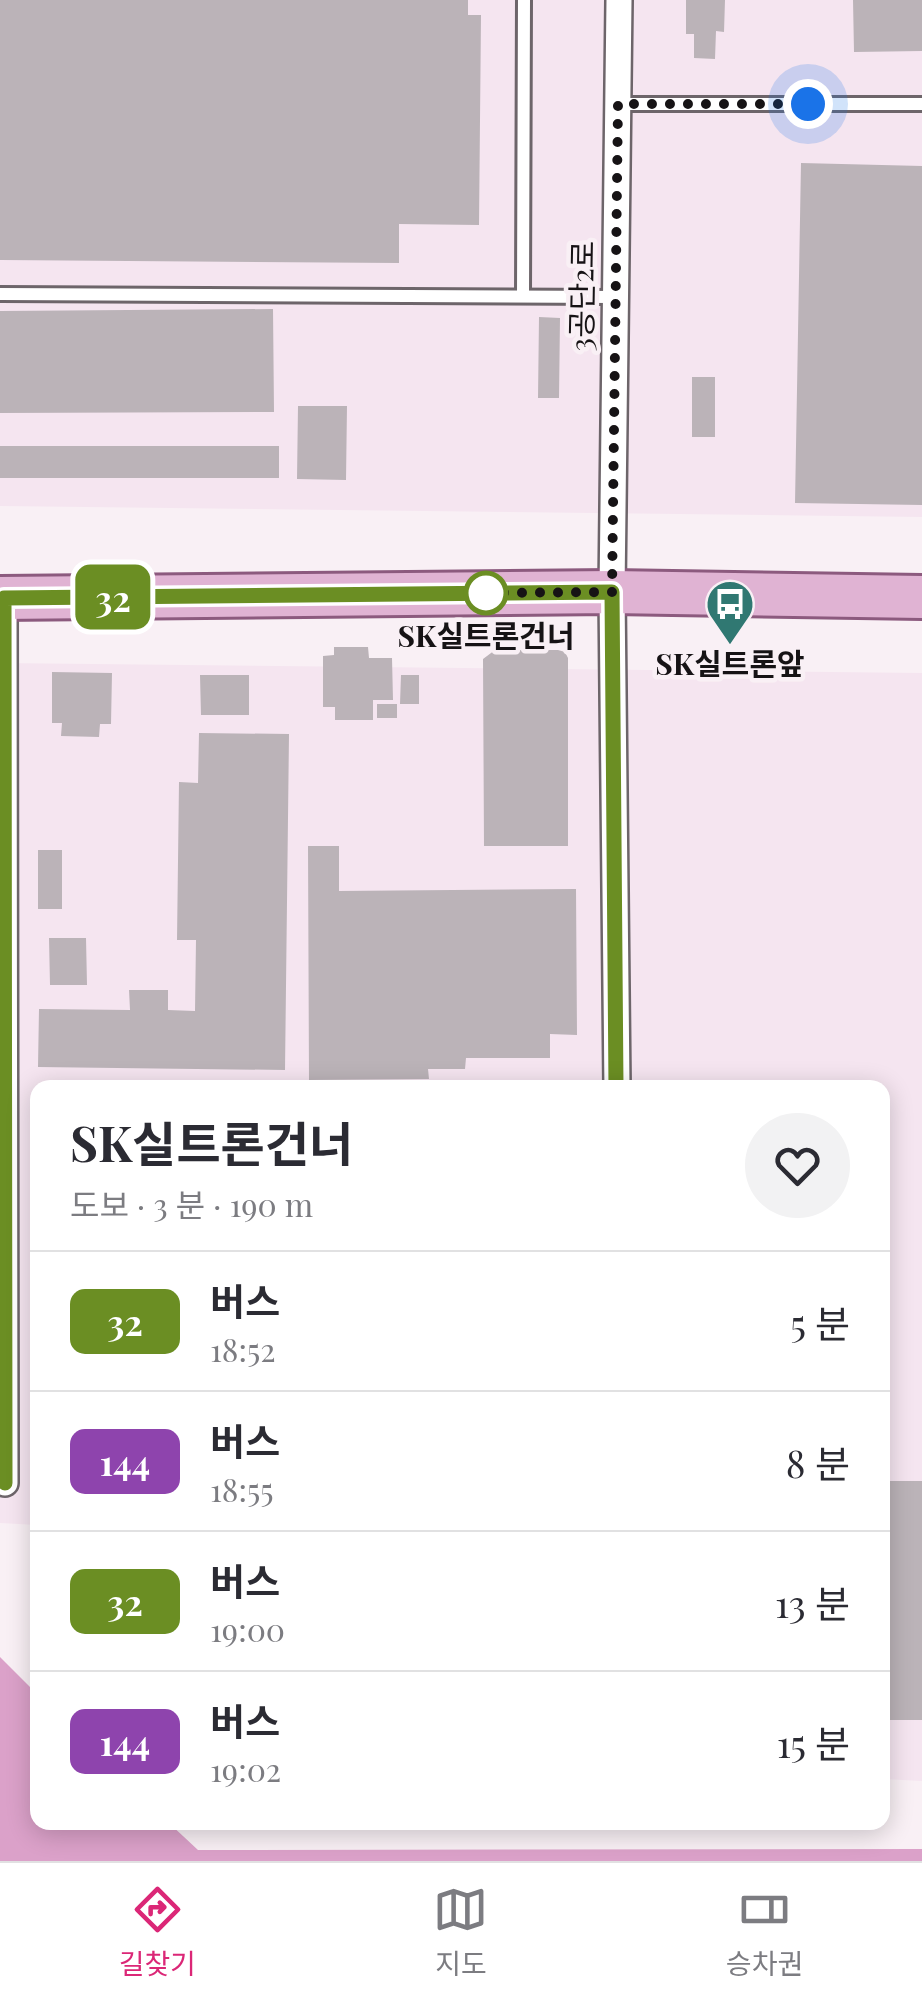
<!DOCTYPE html>
<html lang="ko">
<head>
<meta charset="utf-8">
<style>
	:root { --surface:#fff; --page:#f2f2f3; --text:#2b2b33; --muted:#7c7c81; --line:#e1e1e2; --accent:#db2777 }
	body { margin:0; font-family:"Playfair Display","Noto Sans KR",serif; background:var(--page); color:var(--text); height:100vh; display:flex; flex-direction:column; font-size:38px; white-space:nowrap }
	* { box-sizing:border-box; margin:0 }
	p { font-size:32px; color:var(--muted) }
	.icon { flex:none; width:55px; height:55px; fill:none; stroke:currentColor; stroke-width:2; stroke-linecap:round; stroke-linejoin:round }
	.map { position:relative; flex:1; overflow:hidden }
	.details { position:absolute; left:30px; top:1080px; width:860px; height:750px; display:flex; flex-direction:column; background:var(--surface); border-radius:20px; box-shadow:0 5px 25px #0003 }
	.details>* { flex:none }
	.badge { padding:0 20px; border-radius:15px; font-size:35px; line-height:65px }
	.you { position:absolute; width:50px; height:50px; margin:-25px; border:8px solid #fff; border-radius:50%; background:#1a73e8; box-shadow:0 0 0 15px #1a73e833 }
	.map>.badge { position:absolute; translate:-50% -50%; box-shadow:0 0 0 5px #fff }
	.round { display:grid; place-items:center; flex:none; width:105px; height:105px; border-radius:52px; background:var(--page) }
	.summary { display:flex; align-items:center; justify-content:space-between; height:170px; padding:0 40px }
	h1 { font-size:48px; font-weight:700; line-height:75px }
	ul { padding:0; list-style:none }
	li { display:flex; align-items:center; gap:30px; height:140px; padding:0 40px; border-top:2px solid var(--line) }
	li div { flex:1 }
	li b { display:block; font-size:38px }
	li em { font-style:normal }
	li .badge { min-width:110px; font-weight:700; text-align:center }
	.tabs { display:flex; justify-content:space-around; align-items:center; height:140px; border-top:2px solid var(--line); background:var(--surface); font-size:28px; color:var(--muted) }
	.tabs a { display:grid; justify-items:center; gap:5px }
	.tabs .current { color:var(--accent) }
	.map>svg:first-child { display:block }
	.built { fill:#f5e5f0 }
	.forest { fill:#dba1c9 }
	.building { fill:#bbb3b8 }
	.lines { fill:none; stroke-linecap:round; stroke-linejoin:round }
	.service-casing { stroke:#6d656a; stroke-width:18 }
	.minor-casing { stroke:#6d656a; stroke-width:30 }
	.primary-casing { stroke:#8c5a7e; stroke-width:48 }
	.service { stroke:#fff; stroke-width:12 }
	.minor { stroke:#fff; stroke-width:25 }
	.primary { stroke:#e0b3d3; stroke-width:42 }
	.line-casing { stroke:#fff; stroke-width:22 }
	.line { stroke:#6b8e23; stroke-width:15 }
	.walk { stroke:#161315; stroke-width:10; stroke-dasharray:0 18 }
	.stop-dot { fill:#fff; stroke:#6b8e23; stroke-width:5 }
	.labels { text-anchor:middle; stroke-width:9; stroke-linejoin:round; paint-order:stroke }
	.street-label { font-size:30px; fill:#161315; stroke:#f9f0f5 }
	.stop-label { font-size:30px; font-weight:bold; fill:#161315; stroke:#f9f0f5 }
	.poi-label { font-size:30px; font-weight:bold; fill:#161315; stroke:#f9f0f5 }
</style>
</head>
<body>
<div class="map">
<svg width="922" height="1861" viewBox="0 0 922 1861">
	<rect width="100%" height="100%" fill="#f9f0f5"/>
	<path class="built" d="M0,0H922V517L0,506Z
		M0,663L922,673V1781L883,1779L882,1088H38L37,1525L0,1523Z"/>
	<path class="forest" d="M0,1657L37,1694L38,1822L169,1823L198,1850L922,1849V1861H0Z"/>
	<path class="building" d="M0,0H468V15H481L479,225L399,224V263L0,260Z
		M686,0H725L724,32L716,31L715,59L694,58V34H686Z
		M853,0H922V51L854,52Z
		M801,163L922,166V505L795,503Z
		M273,309L274,412L0,413V311Z
		M539,317L560,318L559,398H538Z
		M692,377H715V437H692Z
		M298,406H347L346,480L297,479Z
		M0,446H279V478H0Z
		M334,647H368L369,658H392L393,700H373V720H335V707H323V656L334,655Z
		M495,650H558L565,652L568,658V846H484L483,659Z
		M52,672L112,673L111,724H100L99,737L61,736L62,723H52Z
		M200,675H249V715H201Z
		M401,675H419V704H400Z
		M377,704H397V718H377Z
		M199,733L289,734L285,1070L38,1067L39,1009L130,1010L129,990H168V1010L195,1011L196,940H177L179,782L198,783Z
		M308,846H339V891L576,889L577,1035L550,1034V1058H466L465,1069H428L429,1079L309,1080Z
		M38,850H62V909H38Z
		M49,938H86L87,985H50Z
		M882,1481H922V1720H882Z"/>
	<g class="lines">
		<g class="service-casing">
			<path id="service" d="M618,104H922
				M0,294L615,297
				M523,296L524,0"/>
		</g>
		<g class="minor-casing">
			<path id="minor" d="M4,598L5,1483
				M617,1088L612,592L619,0"/>
		</g>
		<g class="primary-casing">
			<path id="primary" d="M0,598L612,592L922,597"/>
		</g>
		<use href="#service" class="service"/>
		<use href="#minor" class="minor"/>
		<use href="#primary" class="primary"/>
	</g>
	<g class="lines">
		<g class="line-casing">
			<path id="line" d="M5,1483L4,598L612,592L616,1088"/>
		</g>
		<use href="#line" class="line"/>
		<path class="walk" d="M486,593L612,592L618,104H808"/>
	</g>
	<defs>
		<g id="bus-pin" transform="scale(2.5)"><path d="M0 17L-7.5 6A9.5 9.5 0 1 1 7.5 6Z" fill="#307872" stroke="#f9f0f5"/><path d="M-5-6H5V4H4V6H2V4H-2V6H-4V4H-5ZM-3.5-4V0h7V-4ZM-3.5 1.2v1.5H-2V1.2ZM2 1.2v1.5H3.5V1.2Z" fill="#fff"/></g>
	</defs>
	<g fill-rule="evenodd">
		<use href="#bus-pin" x="730" y="604"/>
	</g>
	<circle class="stop-dot" cx="486" cy="593" r="20"/>
	<g class="labels">
		<g class="street-label">
			<text transform="translate(583 296) rotate(-89)" y="10">3공단2로</text>
		</g>
		<g class="stop-label">
			<text x="486" y="647">SK실트론건너</text>
		</g>
		<g class="poi-label">
			<text x="730" y="675">SK실트론앞</text>
		</g>
	</g>
</svg>
<div class="you" style="left:808px;top:104px"></div>
<b class="badge" style="left:113px;top:597px;background:#6b8e23;color:#fff">32</b>
<section class="details">
<div class="summary"><div><h1>SK실트론건너</h1><p>도보 · 3 분 · 190 m</p></div><a class="round"><svg class="icon" aria-label="heart" viewBox="0 0 24 24"><path d="M12 20l-8-8c-3-5 5-10 8-4 3-6 11-1 8 4z"/></svg></a></div>
<ul>
<li><span class="badge" style="background:#6b8e23;color:#fff">32</span><div><b>버스</b><p>18:52</p></div><em>5 분</em></li>
<li><span class="badge" style="background:#8e44ad;color:#fff">144</span><div><b>버스</b><p>18:55</p></div><em>8 분</em></li>
<li><span class="badge" style="background:#6b8e23;color:#fff">32</span><div><b>버스</b><p>19:00</p></div><em>13 분</em></li>
<li><span class="badge" style="background:#8e44ad;color:#fff">144</span><div><b>버스</b><p>19:02</p></div><em>15 분</em></li>
</ul>
</section>
</div>
<nav class="tabs">
<a class="current"><svg class="icon" aria-label="directions" viewBox="0 0 24 24"><path d="M12 3l9 9-9 9-9-9zM9 14v-3h6M13 9l2 2-2 2"/></svg>길찾기</a>
<a><svg class="icon" aria-label="map" viewBox="0 0 24 24"><path d="M3 6l6-2 6 2 6-2v14l-6 2-6-2-6 2zM9 4v14M15 6v14"/></svg>지도</a>
<a><svg class="icon" aria-label="tickets" viewBox="0 0 24 24"><path d="M3 7h18v10H3zM15 7v10"/></svg>승차권</a>
</nav>
</body>
</html>
